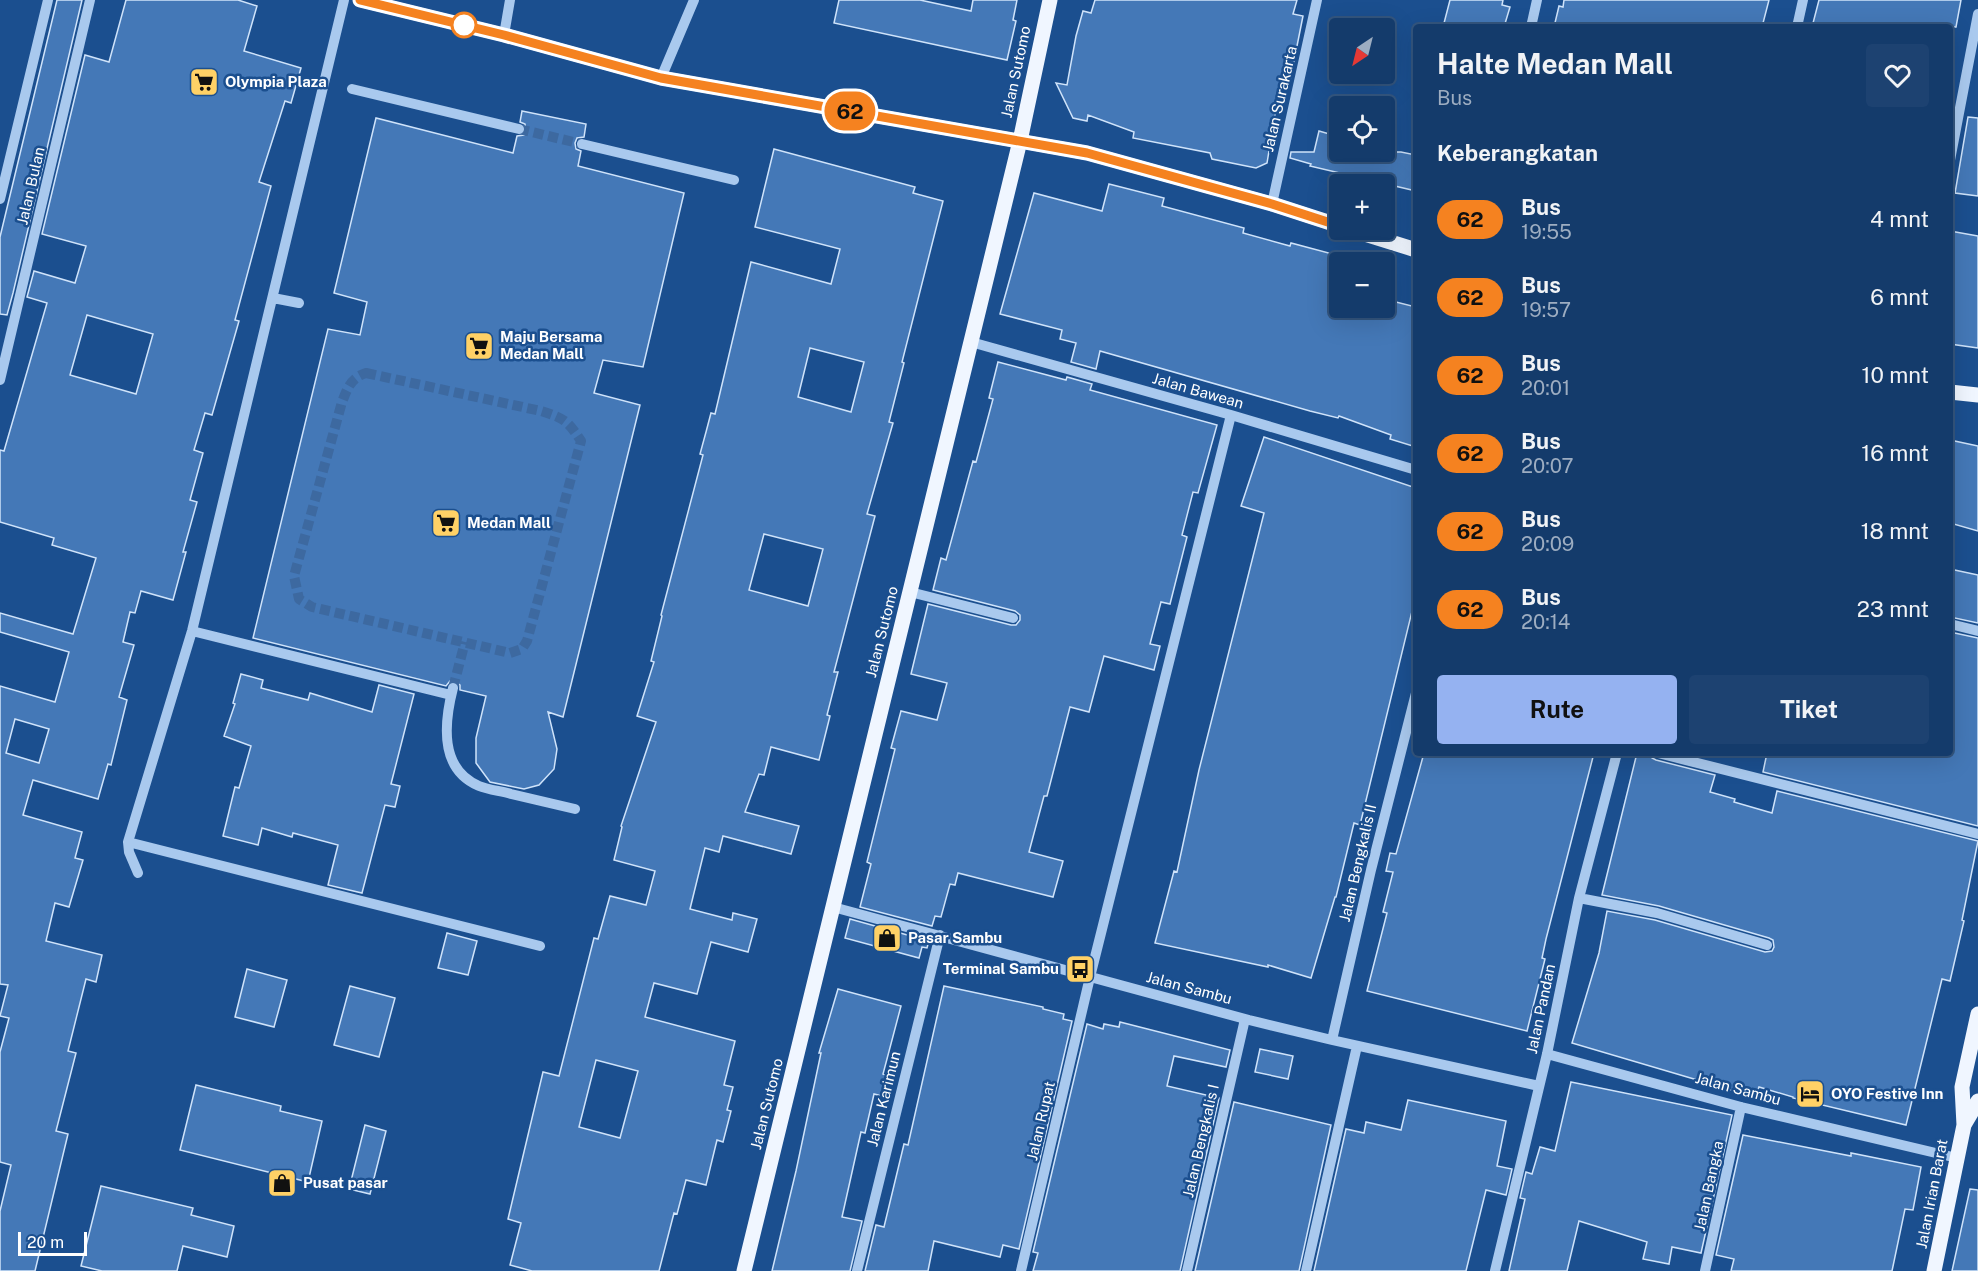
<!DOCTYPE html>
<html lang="id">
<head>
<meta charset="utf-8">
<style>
	:root { --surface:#143b6b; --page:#1d4271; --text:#f1f3f6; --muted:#9dadc1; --line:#33557e; --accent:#95b2f1 }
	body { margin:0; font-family:"Public Sans",sans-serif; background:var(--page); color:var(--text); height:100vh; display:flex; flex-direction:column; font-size:22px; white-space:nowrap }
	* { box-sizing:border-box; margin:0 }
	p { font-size:20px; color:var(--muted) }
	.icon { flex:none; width:33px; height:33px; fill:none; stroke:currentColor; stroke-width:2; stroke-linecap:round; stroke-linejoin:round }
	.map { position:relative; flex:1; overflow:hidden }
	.details { position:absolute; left:1413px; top:24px; width:540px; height:732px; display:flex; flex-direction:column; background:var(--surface); border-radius:6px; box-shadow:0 6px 24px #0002,0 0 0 2px var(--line) }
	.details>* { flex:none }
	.badge { padding:0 12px; border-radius:20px; font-size:21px; line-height:39px }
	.needle { width:39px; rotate:215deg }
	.buttons { position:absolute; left:1329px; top:18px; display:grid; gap:12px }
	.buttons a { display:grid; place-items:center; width:66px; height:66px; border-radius:6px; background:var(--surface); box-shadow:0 6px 24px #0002,0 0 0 2px var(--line); font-size:30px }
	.scale { position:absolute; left:18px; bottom:15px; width:69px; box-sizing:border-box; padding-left:6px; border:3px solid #fff; border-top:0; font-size:16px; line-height:21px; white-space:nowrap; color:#fff; -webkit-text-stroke:4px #1b4f8f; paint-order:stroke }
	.map>.badge { position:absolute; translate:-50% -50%; box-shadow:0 0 0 3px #fff }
	h2 { padding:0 24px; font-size:22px; line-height:54px }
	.round { display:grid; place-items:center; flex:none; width:63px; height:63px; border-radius:6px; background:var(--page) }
	.summary { display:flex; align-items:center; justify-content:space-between; height:102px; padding:0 24px }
	h1 { font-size:28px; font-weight:700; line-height:45px }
	.primary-button { display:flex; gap:12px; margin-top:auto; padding:12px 24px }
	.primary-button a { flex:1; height:69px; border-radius:6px; background:var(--accent); color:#111; font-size:24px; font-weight:700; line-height:69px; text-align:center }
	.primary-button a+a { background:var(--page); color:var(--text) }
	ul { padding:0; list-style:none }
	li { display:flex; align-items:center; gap:18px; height:78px; padding:0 24px }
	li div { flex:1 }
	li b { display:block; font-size:22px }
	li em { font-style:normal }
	li .badge { min-width:66px; font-weight:700; text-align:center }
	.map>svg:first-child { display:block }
	.building { fill:#4478b7; stroke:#cfe3fa; stroke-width:1.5; fill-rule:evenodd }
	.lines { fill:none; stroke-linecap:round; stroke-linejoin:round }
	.minor-tunnel { stroke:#3d69a0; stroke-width:10; stroke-dasharray:10 5; stroke-linecap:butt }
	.minor { stroke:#a9c9ee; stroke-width:10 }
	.major { stroke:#f0f6ff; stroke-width:15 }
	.line-casing { stroke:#fff; stroke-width:14 }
	.line { stroke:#f58220; stroke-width:9 }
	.stop-dot { fill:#fff; stroke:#f58220; stroke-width:3 }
	.labels { text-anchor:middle; stroke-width:5; stroke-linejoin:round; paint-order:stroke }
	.street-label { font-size:15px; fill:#fff; stroke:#1b4f8f }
	.poi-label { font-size:15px; font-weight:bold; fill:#fff; stroke:#1b4f8f; text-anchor:start }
</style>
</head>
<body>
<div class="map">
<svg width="1978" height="1271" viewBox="0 0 1978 1271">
	<rect width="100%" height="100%" fill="#1b4f8f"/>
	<path class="building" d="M57,0H82L13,293L7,315L0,314V237Z
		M126,0H238L257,6L244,51L301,68L291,103L285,101L259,182L271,186L235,320L239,321L212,415L205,413L194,450L203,453L190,500L197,502L183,552H186L173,600L141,591L135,613L130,612L123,642L134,645L119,697L127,700L111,765L108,764L98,799L33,780L23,815L82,832L75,858L83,860L69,907L55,903L46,941L102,955L96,982L86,979L68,1051L76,1053L56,1131L68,1134L35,1271H0V1211L11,1165L0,1162V1052L9,1018L0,1016L8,985L0,984V686L55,702L69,652L0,632V613L73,634L96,558L52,545L54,538L0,522V450L4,451L47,303L27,297L34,271L75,283L86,246L42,234L85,55L109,62ZM87,315L153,334L136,394L70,375ZM15,719L49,729L39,763L6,753Z
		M839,0H920L971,11L973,0H1017L1013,20L1016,21L1007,60L834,23Z
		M1095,0H1297L1293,14L1303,16L1289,86L1280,85L1267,163L1256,168L1212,159L1210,153L1133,138L1134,132L1088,115L1087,121L1073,118L1056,83L1067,85L1076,36L1083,11L1091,13Z
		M1450,0H1503L1502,5L1510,7L1504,27H1443Z
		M1564,0H1769L1762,27H1554L1559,6L1563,7Z
		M1819,0H1961L1956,27H1812Z
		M522,111L586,124L584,137L577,138L575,143L576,149L581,151L578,166L684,193L643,367L603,360L594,393L640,405L563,717L548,712L557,749L554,769L539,785L524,789L490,782L476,763V738L486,696L460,690V685L455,681H450L446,686L253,638L328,329L360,335L367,302L334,293L376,118L513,153L517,136L524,135L526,130L525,124L520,122Z
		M1968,117L1978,118V196L1955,193Z
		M1319,131L1340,137V152H1401L1416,155V191L1310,166L1311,164L1290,158L1291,152H1314Z
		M774,149L915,187L913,193L943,201L902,362L904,363L889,422L893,423L867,514L875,516L834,672H838L827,715L830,716L819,760L771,747L764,775L759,774L745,812L799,826L791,854L723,836L719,852L705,848L690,909L732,920L733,913L757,919L748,952L711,942L697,994L654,983L645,1017L735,1041L724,1085L733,1087L727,1110L731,1111L723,1142L717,1140L706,1185L686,1180L677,1214L674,1213L659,1271H532L510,1265L521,1223L508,1219L543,1072L559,1076L594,938L598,939L610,896L646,905L655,871L614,860L622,827L621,826L656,722L637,716L654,662L651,661L662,616L661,615L703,455L700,454L706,432L711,413L715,414L751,262L831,284L840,249L755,227ZM810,348L864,362L851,412L798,397ZM764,534L823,549L808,606L749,590ZM596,1060L638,1071L620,1138L579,1127Z
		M1109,184L1164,198L1162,206L1244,228L1243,233L1290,246L1291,243L1340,256V308H1384V299L1416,307V447L1390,439L1391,435L1339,416L1338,418L1310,411L1100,351L1096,369L1071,362L1076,343L1060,339L1062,330L1000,314L1034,193L1102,211Z
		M1950,231L1978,236V348L1950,344Z
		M998,362L1066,380L1067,377L1092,384L1090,390L1217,425L1198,493L1193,492L1182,535L1187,537L1170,604L1161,602L1150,644L1160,646L1154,670L1104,656L1089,712L1070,707L1047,796H1044L1029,852L1063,861L1053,897L958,873L955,885L950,884L941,917L935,916L932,926L860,907L871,864L867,862L895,749L891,748L901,711L937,720L947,683L911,674L928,604L1011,625H1016L1020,620V615L1015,611L933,590L941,558L946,560L973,461L976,462L993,399L989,398Z
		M1264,437L1416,488V595L1360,825L1354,823L1336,897H1335L1311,978L1268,965V967L1155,943L1174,871L1177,872L1199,770L1264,513L1241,506Z
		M1950,440L1978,446V531L1950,523Z
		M1950,569L1978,575V623L1950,617Z
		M1950,632L1978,638V826L1763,772L1767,753H1950Z
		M241,674L263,680L261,688L308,700L310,693L372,712L379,685L414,694L391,784L400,786L395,807L385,805L362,893L328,885L338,845L293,833L292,837L262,828L258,845L223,836L235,787L239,788L251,746L224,736L235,704L233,703Z
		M1424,753H1594L1546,939L1542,958L1545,959L1527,1031L1367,991L1387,913L1383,912L1393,872L1386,871L1390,853L1396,854Z
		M1637,753H1651L1652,758L1656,760L1715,775L1710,792L1735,799L1734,802L1772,813L1777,791L1978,841L1962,920L1964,921L1950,981L1942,979L1906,1125L1793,1098V1097L1759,1087L1757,1092L1739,1087L1738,1092L1572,1043L1599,953L1607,911L1655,920L1765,952L1772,951L1774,947L1773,940L1769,938L1659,906L1602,895Z
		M850,919L929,941L927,948L922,947L919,958L845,938Z
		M447,933L477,941L468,975L438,968Z
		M247,969L287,980L274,1027L235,1017Z
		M350,986L395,998L379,1057L334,1045Z
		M944,986L1043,1007V1009L1064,1014L1063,1019L1072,1021L1019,1249L1003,1245L1000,1257L934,1241L928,1271H865L876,1225L884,1227L904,1144L908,1145Z
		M838,989L901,1006L883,1074L888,1076L882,1096L874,1094L865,1133L861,1132L842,1217L862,1221L850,1271H772L796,1171L821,1053H819Z
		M1120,1022L1230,1050L1226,1067L1174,1056L1167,1086L1219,1098L1180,1271H1033L1038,1253L1033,1252L1087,1024L1103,1029L1104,1024L1119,1027Z
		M1260,1049L1293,1056L1288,1079L1255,1072Z
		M1571,1082L1732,1115L1701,1253L1672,1247L1669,1264L1643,1259L1647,1242L1579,1221L1567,1271H1509L1525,1199L1520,1198L1526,1172L1532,1174L1540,1147L1555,1151Z
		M196,1085L281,1106L280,1111L322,1121L308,1182L180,1150Z
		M1408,1100L1506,1121L1497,1166L1512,1169L1506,1195L1486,1190L1466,1271H1314L1346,1129L1364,1133L1366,1122L1401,1130Z
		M1234,1102L1331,1125L1299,1271H1195Z
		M365,1125L386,1131L370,1194L349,1189Z
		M1743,1135L1851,1156V1153L1921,1167L1913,1210L1905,1209L1892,1271H1731L1734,1259L1716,1255Z
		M101,1186L193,1208L191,1215L234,1226L227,1257L183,1246L177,1271H102L81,1266Z
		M1970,1189L1978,1190V1271H1952Z"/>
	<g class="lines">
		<path class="minor-tunnel" d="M519,129L582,144
			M366,373L541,411C564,418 568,421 581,441L527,641L522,649L510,653L312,607L299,599L294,576L342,402C348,387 351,378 366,373Z
			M453,688L465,642"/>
		<path class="minor" d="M1531,27L1537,0
			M1797,27L1803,0
			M504,35L510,0
			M661,78L694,0
			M352,89L519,129
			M582,144L734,180
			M1950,160L1978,14
			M0,199L48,0
			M1272,204L1317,0
			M273,298L299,303
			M971,342L1231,415L1416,470
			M0,380L90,0
			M910,592L1013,618
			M1950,624L1978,631
			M192,631L451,695
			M453,688C444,723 439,769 479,786C489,790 501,791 511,794C532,799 554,804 575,809
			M1658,753L1978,834
			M128,842L540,946
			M138,873L129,852L128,842L192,631L344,0
			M1579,898L1657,913L1767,945
			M833,907L1249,1020L1332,1040L1539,1086
			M1332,1040L1371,870L1416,693
			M1547,1054L1741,1107L1957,1158
			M857,1271L940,935
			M1021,1271L1090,977L1231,415
			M1187,1271L1245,1019
			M1306,1271L1357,1046
			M1495,1271L1547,1054L1579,898L1617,753
			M1705,1271L1741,1107"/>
		<path class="major" d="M360,0L504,35L661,78L1087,153L1272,204L1340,226
			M1352,230L1416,250
			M1950,392L1978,395
			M1964,1125L1978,1101
			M744,1271L1020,141L1050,0
			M1934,1271L1964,1125L1962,1087L1978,1014"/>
	</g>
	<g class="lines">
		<g class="line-casing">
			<path id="line" d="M360,0L504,35L661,78L1087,153L1272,204L1340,226"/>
		</g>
		<use href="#line" class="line"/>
	</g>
	<defs>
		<g id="supermarket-square" transform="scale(1.5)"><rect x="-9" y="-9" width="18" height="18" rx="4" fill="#ffd166" stroke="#1b4f8f"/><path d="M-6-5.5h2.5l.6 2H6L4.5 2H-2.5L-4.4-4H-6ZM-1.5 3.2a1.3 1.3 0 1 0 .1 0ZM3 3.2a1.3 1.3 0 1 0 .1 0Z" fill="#111"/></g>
		<g id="shop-square" transform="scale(1.5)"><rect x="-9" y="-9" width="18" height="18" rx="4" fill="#ffd166" stroke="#1b4f8f"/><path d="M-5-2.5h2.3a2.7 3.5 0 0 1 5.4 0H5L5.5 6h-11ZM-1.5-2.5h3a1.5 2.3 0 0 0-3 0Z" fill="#111"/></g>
		<g id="bus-square" transform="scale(1.5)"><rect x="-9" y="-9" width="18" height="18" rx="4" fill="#ffd166" stroke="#1b4f8f"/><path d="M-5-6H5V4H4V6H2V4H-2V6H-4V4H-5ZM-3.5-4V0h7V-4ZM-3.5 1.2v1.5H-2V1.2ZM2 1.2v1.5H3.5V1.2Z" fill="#111"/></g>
		<g id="hotel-square" transform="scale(1.5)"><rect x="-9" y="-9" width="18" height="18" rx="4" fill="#ffd166" stroke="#1b4f8f"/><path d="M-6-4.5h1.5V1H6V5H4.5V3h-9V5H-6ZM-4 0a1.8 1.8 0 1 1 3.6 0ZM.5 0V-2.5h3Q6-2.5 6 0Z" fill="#111"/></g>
	</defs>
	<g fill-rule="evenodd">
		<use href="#supermarket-square" x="204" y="82"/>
		<use href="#supermarket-square" x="479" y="346"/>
		<use href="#supermarket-square" x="446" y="523"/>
		<use href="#shop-square" x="887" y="938"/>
		<use href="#bus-square" x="1080" y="969"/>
		<use href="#hotel-square" x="1810" y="1094"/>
		<use href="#shop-square" x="282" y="1183"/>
	</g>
	<circle class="stop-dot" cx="464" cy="25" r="12"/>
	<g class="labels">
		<g class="street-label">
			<text transform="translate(1016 72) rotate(-78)" y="5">Jalan Sutomo</text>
			<text transform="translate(1280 99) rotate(-77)" y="5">Jalan Surakarta</text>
			<text transform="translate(31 186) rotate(-77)" y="5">Jalan Bulan</text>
			<text transform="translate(1198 391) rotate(16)" y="5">Jalan Bawean</text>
			<text transform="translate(882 632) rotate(-76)" y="5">Jalan Sutomo</text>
			<text transform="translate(1358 863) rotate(-77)" y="5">Jalan Bengkalis II</text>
			<text transform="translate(1189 988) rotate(15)" y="5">Jalan Sambu</text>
			<text transform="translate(1541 1009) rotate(-78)" y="5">Jalan Pandan</text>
			<text transform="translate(1738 1089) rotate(15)" y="5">Jalan Sambu</text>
			<text transform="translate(884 1099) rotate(-76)" y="5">Jalan Karimun</text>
			<text transform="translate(767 1104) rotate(-76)" y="5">Jalan Sutomo</text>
			<text transform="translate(1041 1121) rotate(-77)" y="5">Jalan Rupat</text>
			<text transform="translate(1201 1141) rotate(-77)" y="5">Jalan Bengkalis I</text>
			<text transform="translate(1709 1186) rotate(-78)" y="5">Jalan Bangka</text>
			<text transform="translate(1932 1194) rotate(-79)" y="5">Jalan Irian Barat</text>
		</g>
		<g class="poi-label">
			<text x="225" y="87">Olympia Plaza</text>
			<text x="500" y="342">Maju Bersama<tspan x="500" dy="17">Medan Mall</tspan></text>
			<text x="467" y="528">Medan Mall</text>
			<text x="908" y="943">Pasar Sambu</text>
			<text x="1059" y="974" text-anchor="end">Terminal Sambu</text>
			<text x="1831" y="1099">OYO Festive Inn</text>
			<text x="303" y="1188">Pusat pasar</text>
		</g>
	</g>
</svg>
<div class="buttons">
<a><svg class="needle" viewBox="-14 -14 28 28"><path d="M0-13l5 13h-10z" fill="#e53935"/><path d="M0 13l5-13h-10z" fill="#9dadc1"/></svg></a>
<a><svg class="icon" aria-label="locate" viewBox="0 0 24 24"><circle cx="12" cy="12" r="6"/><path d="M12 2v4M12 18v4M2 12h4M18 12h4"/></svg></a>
<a>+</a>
<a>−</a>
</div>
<div class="scale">20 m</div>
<b class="badge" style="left:850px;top:111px;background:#f58220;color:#111">62</b>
<section class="details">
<div class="summary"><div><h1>Halte Medan Mall</h1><p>Bus</p></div><a class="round"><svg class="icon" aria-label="heart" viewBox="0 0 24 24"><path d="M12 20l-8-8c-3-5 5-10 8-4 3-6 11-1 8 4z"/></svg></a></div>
<h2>Keberangkatan</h2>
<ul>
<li><span class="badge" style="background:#f58220;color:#111">62</span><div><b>Bus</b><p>19:55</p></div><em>4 mnt</em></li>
<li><span class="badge" style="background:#f58220;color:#111">62</span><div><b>Bus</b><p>19:57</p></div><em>6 mnt</em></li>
<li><span class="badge" style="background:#f58220;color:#111">62</span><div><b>Bus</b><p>20:01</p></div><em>10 mnt</em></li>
<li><span class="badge" style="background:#f58220;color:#111">62</span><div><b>Bus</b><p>20:07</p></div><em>16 mnt</em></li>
<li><span class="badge" style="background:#f58220;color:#111">62</span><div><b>Bus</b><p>20:09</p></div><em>18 mnt</em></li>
<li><span class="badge" style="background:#f58220;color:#111">62</span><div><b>Bus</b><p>20:14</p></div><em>23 mnt</em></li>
</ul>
<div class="primary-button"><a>Rute</a><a>Tiket</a></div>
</section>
</div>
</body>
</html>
